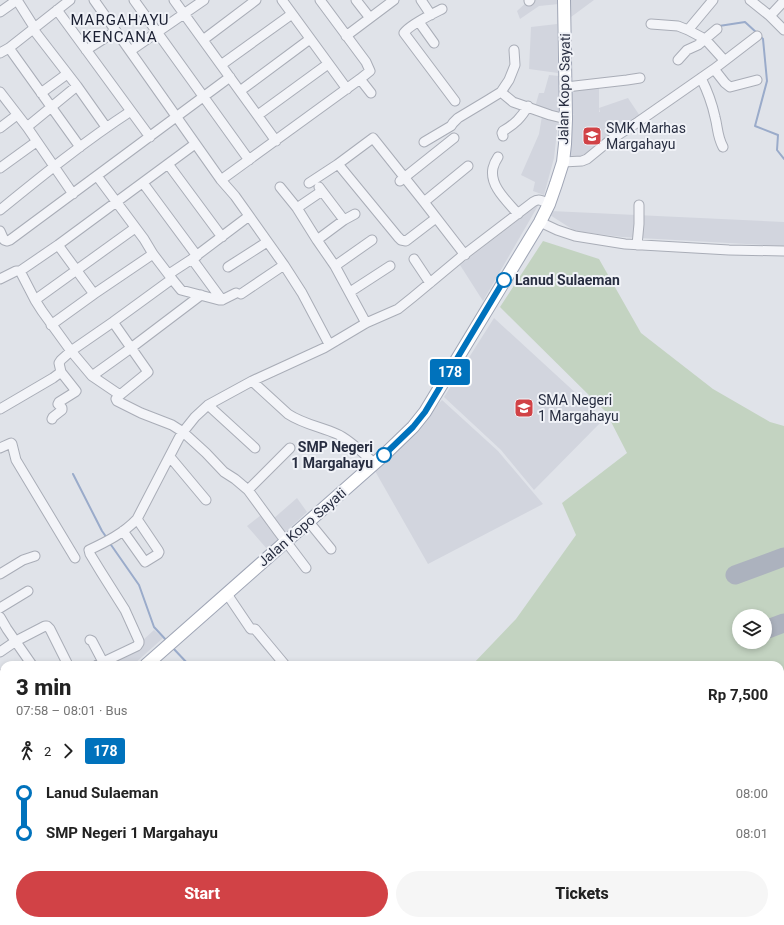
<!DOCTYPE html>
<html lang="en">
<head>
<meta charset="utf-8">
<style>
	:root { --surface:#fff; --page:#f6f6f6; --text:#222; --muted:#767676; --accent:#d14246 }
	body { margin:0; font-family:Roboto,sans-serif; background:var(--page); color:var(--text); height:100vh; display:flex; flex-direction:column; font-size:15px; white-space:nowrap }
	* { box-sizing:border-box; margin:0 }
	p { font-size:13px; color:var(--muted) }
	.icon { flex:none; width:22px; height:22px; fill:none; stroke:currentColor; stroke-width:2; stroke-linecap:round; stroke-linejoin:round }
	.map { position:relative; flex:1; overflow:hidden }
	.panel { position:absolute; left:0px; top:661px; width:784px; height:264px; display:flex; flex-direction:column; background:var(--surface); border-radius:12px 12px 0 0; box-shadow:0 2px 6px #0003 }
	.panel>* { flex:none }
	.badge { padding:0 8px; border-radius:3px; font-size:14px; line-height:26px }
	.controls { position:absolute; left:732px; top:609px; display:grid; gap:8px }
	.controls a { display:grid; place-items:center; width:40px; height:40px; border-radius:50%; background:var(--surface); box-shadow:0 2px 6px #0003; font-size:20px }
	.map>.badge { position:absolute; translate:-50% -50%; box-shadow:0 0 0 2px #fff }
	.legs { display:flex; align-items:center; gap:6px; height:44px; padding:0 16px; font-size:13px }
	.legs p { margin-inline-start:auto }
	.head { display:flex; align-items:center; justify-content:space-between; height:68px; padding:0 16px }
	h1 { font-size:22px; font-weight:800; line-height:30px }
	.primary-button { display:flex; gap:8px; margin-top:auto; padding:8px 16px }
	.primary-button a { flex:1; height:46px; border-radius:24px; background:var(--accent); color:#fff; font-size:16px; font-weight:800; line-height:46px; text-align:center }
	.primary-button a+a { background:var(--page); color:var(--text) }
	ul { padding:0 16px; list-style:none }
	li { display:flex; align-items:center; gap:14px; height:40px; font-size:15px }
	li i { display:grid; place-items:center; width:6px; height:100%; margin:0 5px; background:currentColor }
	li i::after { content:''; width:10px; height:10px; margin:-5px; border:3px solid; border-radius:50%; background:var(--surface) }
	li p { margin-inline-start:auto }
	li:first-child i { background:linear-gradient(#0000 50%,currentColor 0) }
	li:last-child i { background:linear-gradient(currentColor 50%,#0000 0) }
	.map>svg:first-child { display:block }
	.built { fill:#d2d5de }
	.green { fill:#c3d3c1; fill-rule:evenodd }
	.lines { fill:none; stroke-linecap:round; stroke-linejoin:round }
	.stream { stroke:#9aabca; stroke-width:2 }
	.taxiway { stroke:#acb2be; stroke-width:19 }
	.minor-casing { stroke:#a9adb7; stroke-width:11 }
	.major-casing { stroke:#9fa5b5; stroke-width:14 }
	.minor { stroke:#f3f4f8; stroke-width:9 }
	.major { stroke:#fff; stroke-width:12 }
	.line-1-casing { stroke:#fff; stroke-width:9 }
	.line-1 { stroke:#0072bc; stroke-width:6 }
	.stop-1-dot { fill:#fff; stroke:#0072bc; stroke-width:2 }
	.labels { text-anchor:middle; stroke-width:4; stroke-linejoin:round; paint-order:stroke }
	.street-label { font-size:14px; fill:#282e41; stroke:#f0f2f7 }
	.poi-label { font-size:14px; fill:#282e41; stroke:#f0f2f7; text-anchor:start }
	.stop-label { font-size:14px; font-weight:bold; fill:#282e41; stroke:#f0f2f7; text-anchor:start }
	.neighbourhood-label { font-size:15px; letter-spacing:1px; fill:#1a1f32; stroke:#f0f2f7 }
</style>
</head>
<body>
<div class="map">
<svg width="784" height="925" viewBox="0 0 784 925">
	<rect width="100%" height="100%" fill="#e0e3e9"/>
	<path class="built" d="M529,0H559V4L539,6L520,19L517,11Z
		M570,0H594L571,17Z
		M557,24L558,73L529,69L531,27Z
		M549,75L559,76V114L554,158L544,195L533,191L535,182L521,175L539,134L543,110L535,107L539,93H544Z
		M599,84V112H600L599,108L628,98L642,119L589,154L566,162L570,115L575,114H570L569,88Z
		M539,204L483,301L460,265Z
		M551,211L784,222V246L622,237L575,231L550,215Z
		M494,318L604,419L534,490L501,450L444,397Z
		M442,400L498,451L543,504L428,564L375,471Z
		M297,498L307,512L267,549L247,526L265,512L273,519Z
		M154,630L163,638L133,665H101L131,651Z
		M4,759V804L0,814V779L2,777L0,775V762Z
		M0,903H4V921H9L10,925H0Z"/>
	<path class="green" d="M543,241L599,259L641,333L713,389L770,422L784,426V827L780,829V665H472L516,619L576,535L562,503L627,453L606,412L500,307ZM739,616H765V642H739Z
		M121,921H209L210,925H123Z
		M363,921H536L525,925H363Z"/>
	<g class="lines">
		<path class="stream" d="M719,26L745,22L757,33
			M760,36L763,39L767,81L755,126L778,135L777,150L784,159
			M73,474L102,531L107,538
			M109,542L139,585L154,627L167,641
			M172,647L189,665
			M326,925L327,921"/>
		<path class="taxiway" d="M735,575L784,557
			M765,630L784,623"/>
		<g class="minor-casing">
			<path id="minor" d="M17,0L34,27
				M94,0L221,180L235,196L284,265L302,293L329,344
				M134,0L249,160
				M174,0L276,141
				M282,0L347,89
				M356,0L370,18
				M421,0L431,15
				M750,0L770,16L784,30
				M529,1L530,0
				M442,9C432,14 409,25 404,33L455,101
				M57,10L150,137
				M0,12L17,0
				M770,16L784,1
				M419,22L434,43
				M651,24L678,26L688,30L705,39L724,60
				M33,29L77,86L106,127
				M688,30L713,0
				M346,36L394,0
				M757,36L714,69L725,83L730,87L757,80
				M203,40L256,0
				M9,48L80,147
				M86,50L116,31
				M130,51L204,0
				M0,53L9,48L70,0
				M678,60L687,50L698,45L717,29
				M221,65L292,14
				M701,78C707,90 712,103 715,117C718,128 717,136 723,147
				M360,79L371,93
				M566,87L627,80L640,78
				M240,91L310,39
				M0,92L27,127L73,194
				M501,92L513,102L550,115L566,119
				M41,93L67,74
				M258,115L328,64
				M27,127L77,86
				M0,128L17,115
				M503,136L502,133L503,131C515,124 521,118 528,106
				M424,142L451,126L453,123L458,118L488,100L501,92L509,80L515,65L514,50
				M498,157C496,160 494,164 493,168C489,186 508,202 518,214
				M563,162L582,161L587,159L609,141L638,122L714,69
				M168,164L222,237
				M0,168L36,142
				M221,180L360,79L370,71L366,62L320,0
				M400,181L454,138
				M143,183L197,256
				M309,183L338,164
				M280,187L297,208L317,240L335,266L366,323
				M322,191L344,220
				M424,202L468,166
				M297,208L322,191L319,187
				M0,210C43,175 85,141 131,111
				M436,218L406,241L401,240L398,237L338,164L373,138L424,202L465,255
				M540,222L557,230L575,236L625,244L729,250L784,251
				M0,231L4,240L7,241L10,240L230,77
				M317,240L344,220L355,214
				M637,245L639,224V205
				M192,259L222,300
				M414,259L430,283
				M335,266L372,240
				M228,267L267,242
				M20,271L35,300L42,311L71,351L92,376L120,395
				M169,274L192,259L249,216
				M0,279L16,271H20L58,245L195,144
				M172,279L181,290L219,300H222L236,293
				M350,292L390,266
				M94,294L153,254
				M241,294L284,265
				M35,300L135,228
				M113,322L148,372L147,373L120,395L116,399L117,401L141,413L172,425L183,432L206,453L224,472L235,479L248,490L278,531L306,568
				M51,325L94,294L58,245
				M92,376L131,348L201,295
				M252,381L288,414C303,424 321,427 337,434C349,439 364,454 374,463
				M208,405L255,448
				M0,409L53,378L61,372L59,363L61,360L71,351L113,322L172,279L153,254L144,239L97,176
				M52,419L53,417L62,410V408L58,404L59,402L75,392L76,391L61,372
				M0,448L11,443L12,444L16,460L75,558
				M170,457L206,500
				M248,490L290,448
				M309,522L331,549
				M123,531L145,562L158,554L159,552L158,550L137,519
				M0,574L23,560L35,556
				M227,594L250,628L251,629H255L285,665
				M0,608L28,591
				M0,617L7,629L32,665
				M90,640L92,641L103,662
				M0,652L16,641L45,626H47L50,629L68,665
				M97,665L137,646L139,643V641L125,610L101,572L90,554L89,550C106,542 124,533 137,519L179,438L183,432L195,417L208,405L252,381L324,348L366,323L398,309L413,297L461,257L533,202C539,198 543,201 549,204
				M1,675L4,679
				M0,726L4,723
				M0,897L4,896"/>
		</g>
		<g class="major-casing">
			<path id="major" d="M146,665L384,455L413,427L425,412L540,222L549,204L556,184L563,162L565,144L566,119L564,0
				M4,821C0,843 0,865 4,887
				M15,921L16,925"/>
		</g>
		<use href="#minor" class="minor"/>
		<use href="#major" class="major"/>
	</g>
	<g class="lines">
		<g class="line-1-casing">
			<path id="line-1" d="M384,455L413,427L425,412L504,280"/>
		</g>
		<use href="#line-1" class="line-1"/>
	</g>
	<defs>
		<g id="school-square" transform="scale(1)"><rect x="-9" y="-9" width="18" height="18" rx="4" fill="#d14246" stroke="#f0f2f7"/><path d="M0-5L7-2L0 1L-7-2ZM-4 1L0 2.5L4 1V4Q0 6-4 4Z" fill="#fff"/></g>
	</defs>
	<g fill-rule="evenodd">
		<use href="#school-square" x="592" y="136"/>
		<use href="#school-square" x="524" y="408"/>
	</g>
	<g class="stop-1-dot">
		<circle cx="504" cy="280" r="7"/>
		<circle cx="384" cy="455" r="7"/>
	</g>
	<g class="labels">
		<g class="street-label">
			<text transform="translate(564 89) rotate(-89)" y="5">Jalan Kopo Sayati</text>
			<text transform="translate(302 527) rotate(-41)" y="5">Jalan Kopo Sayati</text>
		</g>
		<g class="poi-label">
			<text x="606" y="133">SMK Marhas<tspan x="606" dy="16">Margahayu</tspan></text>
			<text x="538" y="405">SMA Negeri<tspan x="538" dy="16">1 Margahayu</tspan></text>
		</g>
		<g class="stop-label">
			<text x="515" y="285">Lanud Sulaeman</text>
			<text x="373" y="452" text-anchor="end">SMP Negeri<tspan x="373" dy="16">1 Margahayu</tspan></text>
		</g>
		<g class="neighbourhood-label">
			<text x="120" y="25">MARGAHAYU<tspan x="120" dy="17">KENCANA</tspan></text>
		</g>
	</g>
</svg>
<div class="controls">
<a><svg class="icon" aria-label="layers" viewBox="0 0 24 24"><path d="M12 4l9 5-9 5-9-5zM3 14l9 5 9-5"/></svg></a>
</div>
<b class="badge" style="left:450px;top:372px;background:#0072bc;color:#fff">178</b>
<section class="panel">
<div class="head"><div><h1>3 min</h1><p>07:58 – 08:01 · Bus</p></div><b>Rp 7,500</b></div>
<div class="legs"><svg class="icon" aria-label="walk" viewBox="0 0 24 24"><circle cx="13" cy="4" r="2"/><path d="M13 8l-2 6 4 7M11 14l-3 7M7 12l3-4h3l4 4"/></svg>2<svg class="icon" aria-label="forward" viewBox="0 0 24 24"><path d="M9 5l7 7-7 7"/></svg><b class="badge" style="background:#0072bc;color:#fff">178</b></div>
<ul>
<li><i style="color:#0072bc"></i><b>Lanud Sulaeman</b><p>08:00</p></li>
<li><i style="color:#0072bc"></i><b>SMP Negeri 1 Margahayu</b><p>08:01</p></li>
</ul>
<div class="primary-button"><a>Start</a><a>Tickets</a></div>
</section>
</div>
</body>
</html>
